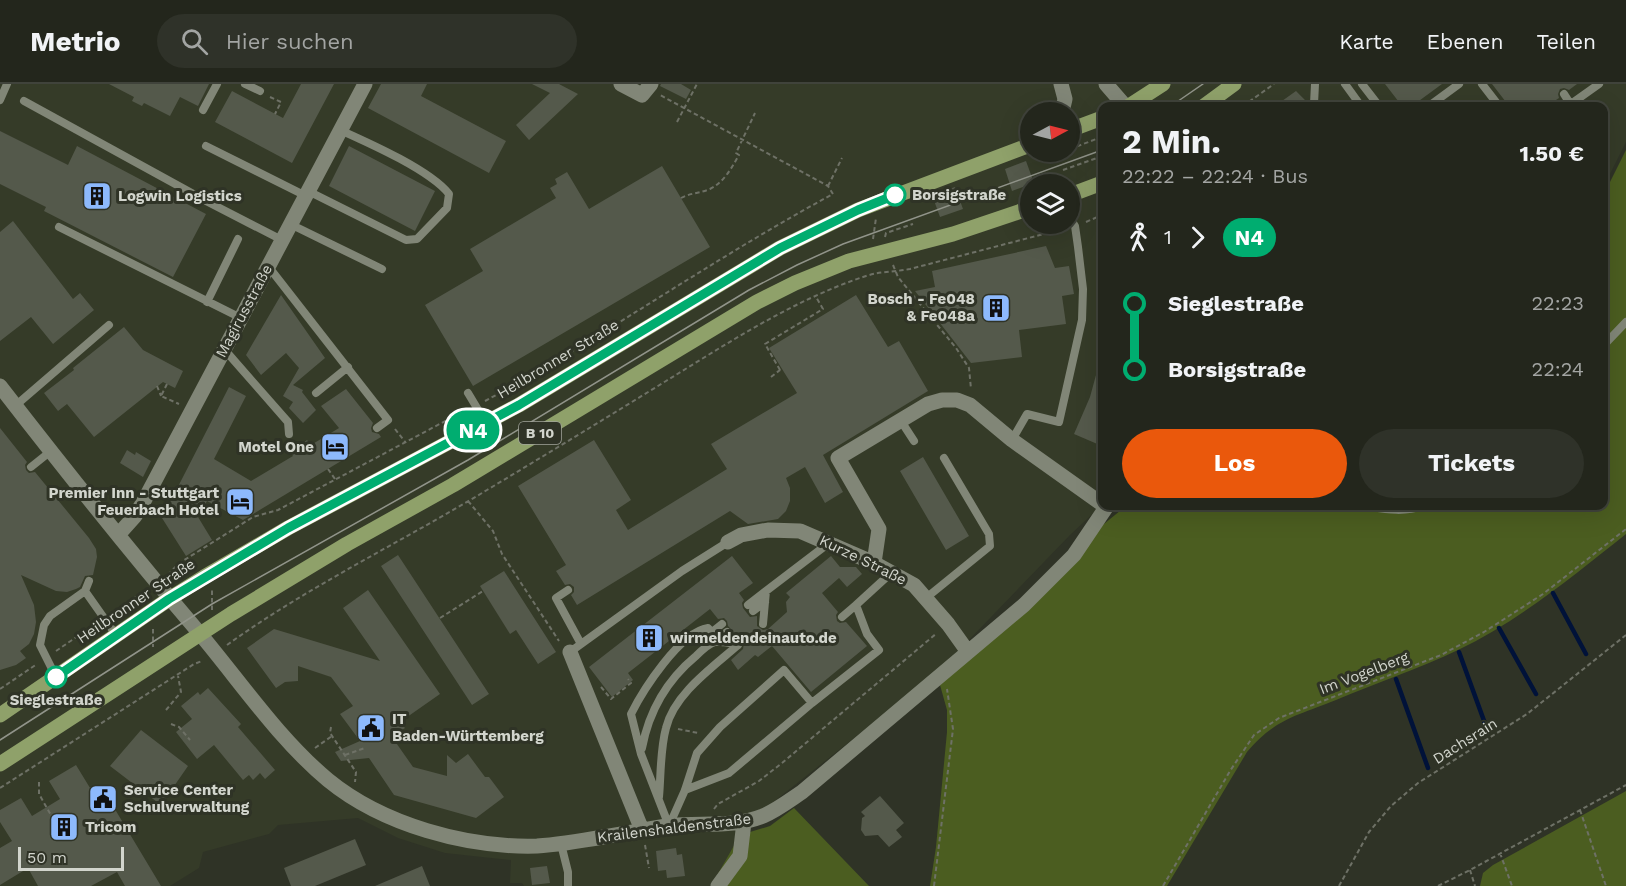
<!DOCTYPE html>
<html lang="de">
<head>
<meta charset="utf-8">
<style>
	:root { --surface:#23261c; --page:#2f3229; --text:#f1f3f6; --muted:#a3a5a3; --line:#40433b; --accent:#ea580c }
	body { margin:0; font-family:"Work Sans",sans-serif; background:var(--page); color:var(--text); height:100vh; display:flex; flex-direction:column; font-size:22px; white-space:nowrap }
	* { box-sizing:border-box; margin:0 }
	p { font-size:20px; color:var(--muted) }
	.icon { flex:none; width:33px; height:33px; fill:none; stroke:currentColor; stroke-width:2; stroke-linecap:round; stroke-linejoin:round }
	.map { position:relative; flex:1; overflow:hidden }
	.drawer { position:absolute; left:1098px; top:18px; width:510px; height:408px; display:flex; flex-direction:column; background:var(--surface); border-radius:12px; box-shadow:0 6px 24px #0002,0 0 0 2px var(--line) }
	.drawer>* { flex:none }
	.badge { padding:0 12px; border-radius:20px; font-size:21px; line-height:39px }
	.needle { width:39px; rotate:83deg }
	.buttons { position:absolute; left:1020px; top:18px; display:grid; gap:12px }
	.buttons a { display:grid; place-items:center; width:60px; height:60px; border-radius:50%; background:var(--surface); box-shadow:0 6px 24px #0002,0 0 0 2px var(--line); font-size:30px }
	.scale { position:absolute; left:18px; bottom:15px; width:106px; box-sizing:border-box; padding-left:6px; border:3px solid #d2d5cd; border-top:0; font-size:16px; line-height:21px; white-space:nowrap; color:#d2d5cd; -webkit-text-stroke:4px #2f3326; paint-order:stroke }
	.map>.badge { position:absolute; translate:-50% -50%; box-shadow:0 0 0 3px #fff }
	.legs { display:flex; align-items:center; gap:9px; height:66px; padding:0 24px; font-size:20px }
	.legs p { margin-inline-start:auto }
	.headline { display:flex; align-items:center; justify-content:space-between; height:102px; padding:0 24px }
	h1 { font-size:33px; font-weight:700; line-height:45px }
	.cta { display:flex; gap:12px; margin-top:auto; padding:12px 24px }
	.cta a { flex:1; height:69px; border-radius:36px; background:var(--accent); color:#fff; font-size:24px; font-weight:700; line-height:69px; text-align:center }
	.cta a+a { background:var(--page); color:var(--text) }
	ul { padding:0 24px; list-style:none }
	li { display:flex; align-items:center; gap:21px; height:66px; font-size:22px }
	li i { display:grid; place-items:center; width:9px; height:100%; margin:0 8px; background:currentColor }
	li i::after { content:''; width:15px; height:15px; margin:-8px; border:4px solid; border-radius:50%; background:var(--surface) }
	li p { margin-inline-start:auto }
	li:first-child i { background:linear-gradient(#0000 50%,currentColor 0) }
	li:last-child i { background:linear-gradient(currentColor 50%,#0000 0) }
	header { display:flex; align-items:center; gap:36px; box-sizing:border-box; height:84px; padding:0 30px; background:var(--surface); border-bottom:2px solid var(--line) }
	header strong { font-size:28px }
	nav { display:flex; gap:33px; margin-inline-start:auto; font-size:21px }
	.search { width:420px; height:54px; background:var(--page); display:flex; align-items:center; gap:15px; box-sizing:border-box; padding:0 21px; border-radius:33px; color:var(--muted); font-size:22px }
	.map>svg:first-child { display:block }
	.built { fill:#353b28; fill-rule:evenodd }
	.green { fill:#4b5d20 }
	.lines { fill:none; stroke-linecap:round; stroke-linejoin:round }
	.stream { stroke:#001239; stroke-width:4.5 }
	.building { fill:#54594b }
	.path { stroke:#6e7166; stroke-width:2; stroke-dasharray:4.5 3; stroke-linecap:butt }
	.service { stroke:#818677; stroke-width:8 }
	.minor { stroke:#818677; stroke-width:15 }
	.secondary { stroke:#818677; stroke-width:15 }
	.primary { stroke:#8fa16a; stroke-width:15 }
	.tram { stroke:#91948a; stroke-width:1.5 }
	.line-1-casing { stroke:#fff; stroke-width:14 }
	.line-1 { stroke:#00ad70; stroke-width:9 }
	.stop-1-dot { fill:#fff; stroke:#00ad70; stroke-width:3 }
	.labels { text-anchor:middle; stroke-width:6; stroke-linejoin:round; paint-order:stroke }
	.shield { fill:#2f3326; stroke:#a1a49b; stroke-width:1.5 }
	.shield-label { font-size:14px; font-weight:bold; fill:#d2d5cd }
	.stop-label { font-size:15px; font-weight:bold; fill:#d2d5cd; stroke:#2f3326; text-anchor:start }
	.poi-label { font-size:15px; font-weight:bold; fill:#d2d5cd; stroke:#2f3326; text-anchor:start }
	.street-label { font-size:15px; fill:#d2d5cd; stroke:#2f3326 }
</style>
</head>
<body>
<header>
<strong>Metrio</strong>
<div class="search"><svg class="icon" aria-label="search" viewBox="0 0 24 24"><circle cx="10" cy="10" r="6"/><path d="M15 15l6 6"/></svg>Hier suchen</div>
<nav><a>Karte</a><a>Ebenen</a><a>Teilen</a></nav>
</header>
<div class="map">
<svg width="1626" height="802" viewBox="0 0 1626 802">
	<rect width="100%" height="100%" fill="#2f3326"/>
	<path class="built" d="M0,0H1626V58L1604,102V22H1102V421L1070,451L940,586L762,727L711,802H524L522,799H510L511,776L445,769L398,754L358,734L278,741L269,750L203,768L199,784L170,802H0ZM1030,28H1070V68H1030ZM1030,100H1070V140H1030Z"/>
	<path class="green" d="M1626,66V450C1573,492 1519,537 1458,566C1418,585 1376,599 1336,616C1297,632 1276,634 1247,668L1167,802H930L936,763L947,648V626L940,601L1099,444L1126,422H1604V110Z
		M1626,707V802H1480L1483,789L1493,781Z
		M794,724L869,802H711L740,751L770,742Z"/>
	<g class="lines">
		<path class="stream" d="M1553,509L1586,570
			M1499,544L1536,610
			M1459,568L1487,645
			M1396,595L1428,684"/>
	</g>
	<path class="building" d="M109,0H209L198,22L180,13L170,32L144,19L142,22L132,17L134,13Z
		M301,0H334L292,79L215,38L232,7L283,34Z
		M381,0H427L421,12L506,57L489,89L368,24Z
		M532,0H559L578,10L529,56L516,41L550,9Z
		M661,0H681L691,6L686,15L660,2Z
		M1385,0H1442L1412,22H1402Z
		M1492,0H1577L1569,6L1564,4L1560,5L1558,10L1559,14L1547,22H1509Z
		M1296,7L1306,17L1304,22H1275Z
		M0,47L68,81L77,62L206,130L173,193L44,127L46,123L0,100Z
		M349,62L435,107L415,147L329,102Z
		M1026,77L1034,99L1012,107L1005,85Z
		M662,82L710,163L473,302L425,221L483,187L470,165L556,114L550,104L557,100L555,95L567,88L589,125Z
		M955,103L963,125L940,133L932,111Z
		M13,137L73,215L80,209L94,226L53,260L31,233L0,257V148Z
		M1046,162L1055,184L1069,182L1074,210L1062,212L1066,240L1019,246L1022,273L971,279L915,207L935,203L932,187Z
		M281,211L325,274L293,301L303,306L302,308L316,326L303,339L289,324L293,318L283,312L299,284L286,269L261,291L246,271Z
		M856,211L888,263L899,257L928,307L823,371L843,408L825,419L805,383L786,394L790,404V417L786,427L778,435L748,440L730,427L577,521L571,511L574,508V503L570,500L565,501L556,487L566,481L518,402L594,356L631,416L616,426L628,446L727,385L711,360L797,309L769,264Z
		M124,243L143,266L183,287L175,304L163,298L94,353L67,320L58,327L44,309L74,286L73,284Z
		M1099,280H1102V362L1074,350L1090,313Z
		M229,303L246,312L214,375L251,397L293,372L291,369L307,356L311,361L339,344L321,322L346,305L373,339L371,344L372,348L379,350L381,353L243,436L207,417L198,433L212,456L186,472L162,434Z
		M0,344L27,378L25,381L26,386L29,389L35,388L89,454L96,465L97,473L93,491L85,492L80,503L76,505L67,508L56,507L21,491L34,521L36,538L34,550L29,560L20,567L26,574L16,581L0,586Z
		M127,366L135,371L136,368L151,377L143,393L120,379Z
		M923,373L969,452L946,466L900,387Z
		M398,471L489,610L472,621L381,482Z
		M732,472L753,499L739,509L744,516L742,519L743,524L750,533L757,532V542L763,546L768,545L787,528L786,518L790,513L786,509L831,472L840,483H856L862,490L847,503L839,494L822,509L838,528L836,531L837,537L840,539L846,538L867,562L811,608L772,562L758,573L755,571L738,586L731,576L743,565L744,559L741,555L731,553L733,547L728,542L727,537L724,534L718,535L710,525L628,589L633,596L612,613L589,583Z
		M504,487L556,568L538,580L516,546L510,550L480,502Z
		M368,506L440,610L400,638L405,644L392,653L413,683L447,692V671L456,679L468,670L485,693H489L504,713L476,734L394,711L369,674L341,677L335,668L360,657L340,630L353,622L331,593L298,582V597L285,598L276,604L247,564L274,545L380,577L343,524Z
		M208,604L241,640L238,643L275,686L265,695L260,689L253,696L249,691L243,696L214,661L197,675L176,648L192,635L181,622L198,608L200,611Z
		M141,646L188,682L161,721L110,682Z
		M76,681L98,717L107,712L161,802H125L117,788L91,802H38L28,784L0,801V764L12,757L0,738V726L21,714L32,732L60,715L49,697Z
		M880,712L904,739L896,746L902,753L889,763L878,751L865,752L861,746L862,734L865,732L861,728Z
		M355,755L366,781L315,802H291L284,784Z
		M676,764L677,771L682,770L685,792L667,794L666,786L658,787L656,767Z
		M422,782L430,802H375Z
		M547,782L550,799L532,801L530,784Z"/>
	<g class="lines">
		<path class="path" d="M270,13L281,18L275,30
			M1243,22L1274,0
			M677,38L697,0
			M1097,50L1099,54L1098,74H1102
			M1070,65L1099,54
			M1058,69L1062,68
			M1063,86L1097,74
			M828,102L842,74
			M681,114C690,109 701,109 710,105C724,98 731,85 739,71L736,69L755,29
			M1086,138L1102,131
			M885,153L886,149L913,140
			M873,155L876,134
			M893,181L898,193L956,264L969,284L971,305
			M780,286L765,260L823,225L816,213
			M771,293L780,286L783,287
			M167,300L161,312L179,320
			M157,302L161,312
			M485,317C604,253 714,174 833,110L828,102L660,11
			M395,345L406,359
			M297,359L304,366
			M328,385L335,395
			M468,417L493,447L502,470L559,557
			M168,491L178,480L253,433L278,426L466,326
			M212,526V504
			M114,528L146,506
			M440,534L483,507
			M153,545V563
			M227,561C309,502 401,458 487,406C547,370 606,334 666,297C728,259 795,215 866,192C881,187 895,188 910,185L1063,145
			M56,567L94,541
			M601,603L611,615L631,599L628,595
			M0,605L37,580
			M166,626L181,608L178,592
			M171,640L179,643L190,656
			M331,643L330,649L356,688L355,698
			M678,645L698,649
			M315,664L332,652
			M345,671L365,664
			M39,698V710L52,733
			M0,704L194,580L202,577
			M714,725L718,720L759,697L782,679L937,549
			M1580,726L1606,802
			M645,761L649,784
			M1500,769L1512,802
			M1470,786L1475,802
			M934,802L953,645L947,605
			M1163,802L1230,687L1254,651L1279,634L1441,571L1484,548L1543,510L1626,445
			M1339,802L1369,748L1391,722L1418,699L1527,630L1626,551
			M1438,802L1470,786L1626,701"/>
		<path class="service" d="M245,0L260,7
			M1345,0L1361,22
			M1362,0L1379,22
			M1482,0L1499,22
			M1564,10L1571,21
			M0,16L7,0
			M24,17L208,118L282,156
			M1310,22L1314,20L1315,0
			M1429,22L1459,0
			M1568,22L1599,0
			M203,26L217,0
			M206,62L306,112
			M308,107L406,156L417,155L447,124L449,110C430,86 369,59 340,46
			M290,140L382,185
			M59,143L241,234
			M268,182L388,336L377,344
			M207,218L238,155
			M1604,261L1626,238
			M224,265L288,338L289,350
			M316,309L348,283
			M468,309L486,339
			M15,322L109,241
			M901,337L914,357
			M1012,356L1027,330L1059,338L1082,236L1083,205L1078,163L1075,142L1070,134
			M31,383L51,367
			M1364,422C1384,425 1403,429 1423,422
			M568,506L556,514L581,560
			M85,507L116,551
			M926,514L990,462L989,450L944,374
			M748,521L766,507
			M753,527L765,518
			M842,533L856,521
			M763,540L766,507L829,459
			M712,548L722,540
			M719,554L727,548
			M570,568L682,487L728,458
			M56,593L40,561L44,541L50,532L85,507L89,497
			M642,664C649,627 667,596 696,572C701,567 708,560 715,558C723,557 730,559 738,561
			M685,706L729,689L812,619
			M659,713C661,691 660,666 666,644C674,610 713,583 738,561
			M669,742L685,706L697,669L720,643L784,586L812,619L879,566L867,550L856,521L891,489
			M669,742L641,670L631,630C643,606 680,548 708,544L722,558
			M561,760L568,788V802"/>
		<path class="minor" d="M621,0L642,11L651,0
			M0,302C65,386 132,470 201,551C242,600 279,655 328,696C383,741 467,764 537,762C569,760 601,753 633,748C644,746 656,743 668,742C700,738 733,744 763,732C777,726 790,716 802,708L1024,521L1074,471L1107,422
			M118,451L135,432L145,415L365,0
			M728,458L741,451L768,446L800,447L874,479L914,501L948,540L968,568
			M874,479L879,445L838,374L928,320L942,316H957L970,321L1012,356L1102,420
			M570,568L642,746
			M718,802L740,772L744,738"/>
		<path class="secondary" d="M1061,0L1065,15L1062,28
			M1106,0L1125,22"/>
		<path class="primary" d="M1129,22L1163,0
			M1204,22L1234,0
			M1070,46L1102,34
			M1070,111L1102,99
			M0,631L169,515L204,493L288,444L519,321L780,164L858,126L1030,61
			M0,680L231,530L347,460L453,401L757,218L795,199L849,177L953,150L1030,124"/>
		<path class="tram" d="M1171,22L1203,0
			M0,656L212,520L468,376L749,206L797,181L843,160L1102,66"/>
	</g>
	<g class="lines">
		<g class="line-1-casing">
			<path id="line-1" d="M56,593L169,515L288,444L519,321L780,164L858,126L895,111"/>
		</g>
		<use href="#line-1" class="line-1"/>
	</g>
	<defs>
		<g id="building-square" transform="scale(1.5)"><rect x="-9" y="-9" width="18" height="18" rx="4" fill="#8db9fc" stroke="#2f3326"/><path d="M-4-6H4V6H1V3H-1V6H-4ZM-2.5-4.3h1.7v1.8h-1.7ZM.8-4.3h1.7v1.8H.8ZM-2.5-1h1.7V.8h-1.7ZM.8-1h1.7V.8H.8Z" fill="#111"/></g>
		<g id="hotel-square" transform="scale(1.5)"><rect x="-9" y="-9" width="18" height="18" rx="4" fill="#8db9fc" stroke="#2f3326"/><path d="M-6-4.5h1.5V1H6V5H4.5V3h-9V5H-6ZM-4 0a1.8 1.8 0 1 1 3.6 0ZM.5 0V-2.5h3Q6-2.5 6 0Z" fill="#111"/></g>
		<g id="civic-square" transform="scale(1.5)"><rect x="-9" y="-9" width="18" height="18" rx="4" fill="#8db9fc" stroke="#2f3326"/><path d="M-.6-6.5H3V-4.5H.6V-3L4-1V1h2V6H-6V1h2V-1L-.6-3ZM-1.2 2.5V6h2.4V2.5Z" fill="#111"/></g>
	</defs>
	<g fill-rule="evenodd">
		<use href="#building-square" x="97" y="112"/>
		<use href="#building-square" x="996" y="224"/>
		<use href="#hotel-square" x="335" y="363"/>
		<use href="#hotel-square" x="240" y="418"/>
		<use href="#building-square" x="649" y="554"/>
		<use href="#civic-square" x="371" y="644"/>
		<use href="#civic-square" x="103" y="715"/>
		<use href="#building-square" x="64" y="743"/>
	</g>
	<g class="stop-1-dot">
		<circle cx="895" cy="111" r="10"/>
		<circle cx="56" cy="593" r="10"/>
	</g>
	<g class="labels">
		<rect class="shield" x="519" y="338" width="42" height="22" rx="4.5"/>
		<g class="shield-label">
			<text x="540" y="354">B 10</text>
		</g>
		<g class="stop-label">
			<text x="912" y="116">Borsigstraße</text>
			<text x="56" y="621" text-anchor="middle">Sieglestraße</text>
		</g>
		<g class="poi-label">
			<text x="118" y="117">Logwin Logistics</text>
			<text x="975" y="220" text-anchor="end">Bosch - Fe048<tspan x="975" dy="17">&amp; Fe048a</tspan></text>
			<text x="314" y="368" text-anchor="end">Motel One</text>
			<text x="219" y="414" text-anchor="end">Premier Inn - Stuttgart<tspan x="219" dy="17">Feuerbach Hotel</tspan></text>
			<text x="670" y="559">wirmeldendeinauto.de</text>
			<text x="392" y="640">IT<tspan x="392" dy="17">Baden-Württemberg</tspan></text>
			<text x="124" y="711">Service Center<tspan x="124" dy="17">Schulverwaltung</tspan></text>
			<text x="85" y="748">Tricom</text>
		</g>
		<g class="street-label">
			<text transform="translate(244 227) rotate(-62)" y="5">Magirusstraße</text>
			<text transform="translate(558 275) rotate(-31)" y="5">Heilbronner Straße</text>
			<text transform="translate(863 476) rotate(26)" y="5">Kurze Straße</text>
			<text transform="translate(136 517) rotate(-34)" y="5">Heilbronner Straße</text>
			<text transform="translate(1364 589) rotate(-21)" y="5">Im Vogelberg</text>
			<text transform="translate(1465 657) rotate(-32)" y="5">Dachsrain</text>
			<text transform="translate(674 744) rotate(-7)" y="5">Krailenshaldenstraße</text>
		</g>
	</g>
</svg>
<div class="buttons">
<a><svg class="needle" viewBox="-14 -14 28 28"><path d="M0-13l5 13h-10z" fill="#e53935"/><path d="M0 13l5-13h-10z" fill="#a3a5a3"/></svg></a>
<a><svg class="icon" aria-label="layers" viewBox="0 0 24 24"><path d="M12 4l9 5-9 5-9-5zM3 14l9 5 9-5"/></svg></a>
</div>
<div class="scale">50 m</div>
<b class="badge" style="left:473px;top:346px;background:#00ad70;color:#fff">N4</b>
<section class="drawer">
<div class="headline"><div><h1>2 Min.</h1><p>22:22 – 22:24 · Bus</p></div><b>1.50 €</b></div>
<div class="legs"><svg class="icon" aria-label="walk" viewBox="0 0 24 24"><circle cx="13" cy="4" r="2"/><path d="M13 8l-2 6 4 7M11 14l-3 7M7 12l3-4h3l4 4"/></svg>1<svg class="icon" aria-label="forward" viewBox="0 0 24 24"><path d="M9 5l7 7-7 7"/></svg><b class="badge" style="background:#00ad70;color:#fff">N4</b></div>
<ul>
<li><i style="color:#00ad70"></i><b>Sieglestraße</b><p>22:23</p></li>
<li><i style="color:#00ad70"></i><b>Borsigstraße</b><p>22:24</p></li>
</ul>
<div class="cta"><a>Los</a><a>Tickets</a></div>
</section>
</div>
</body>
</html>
